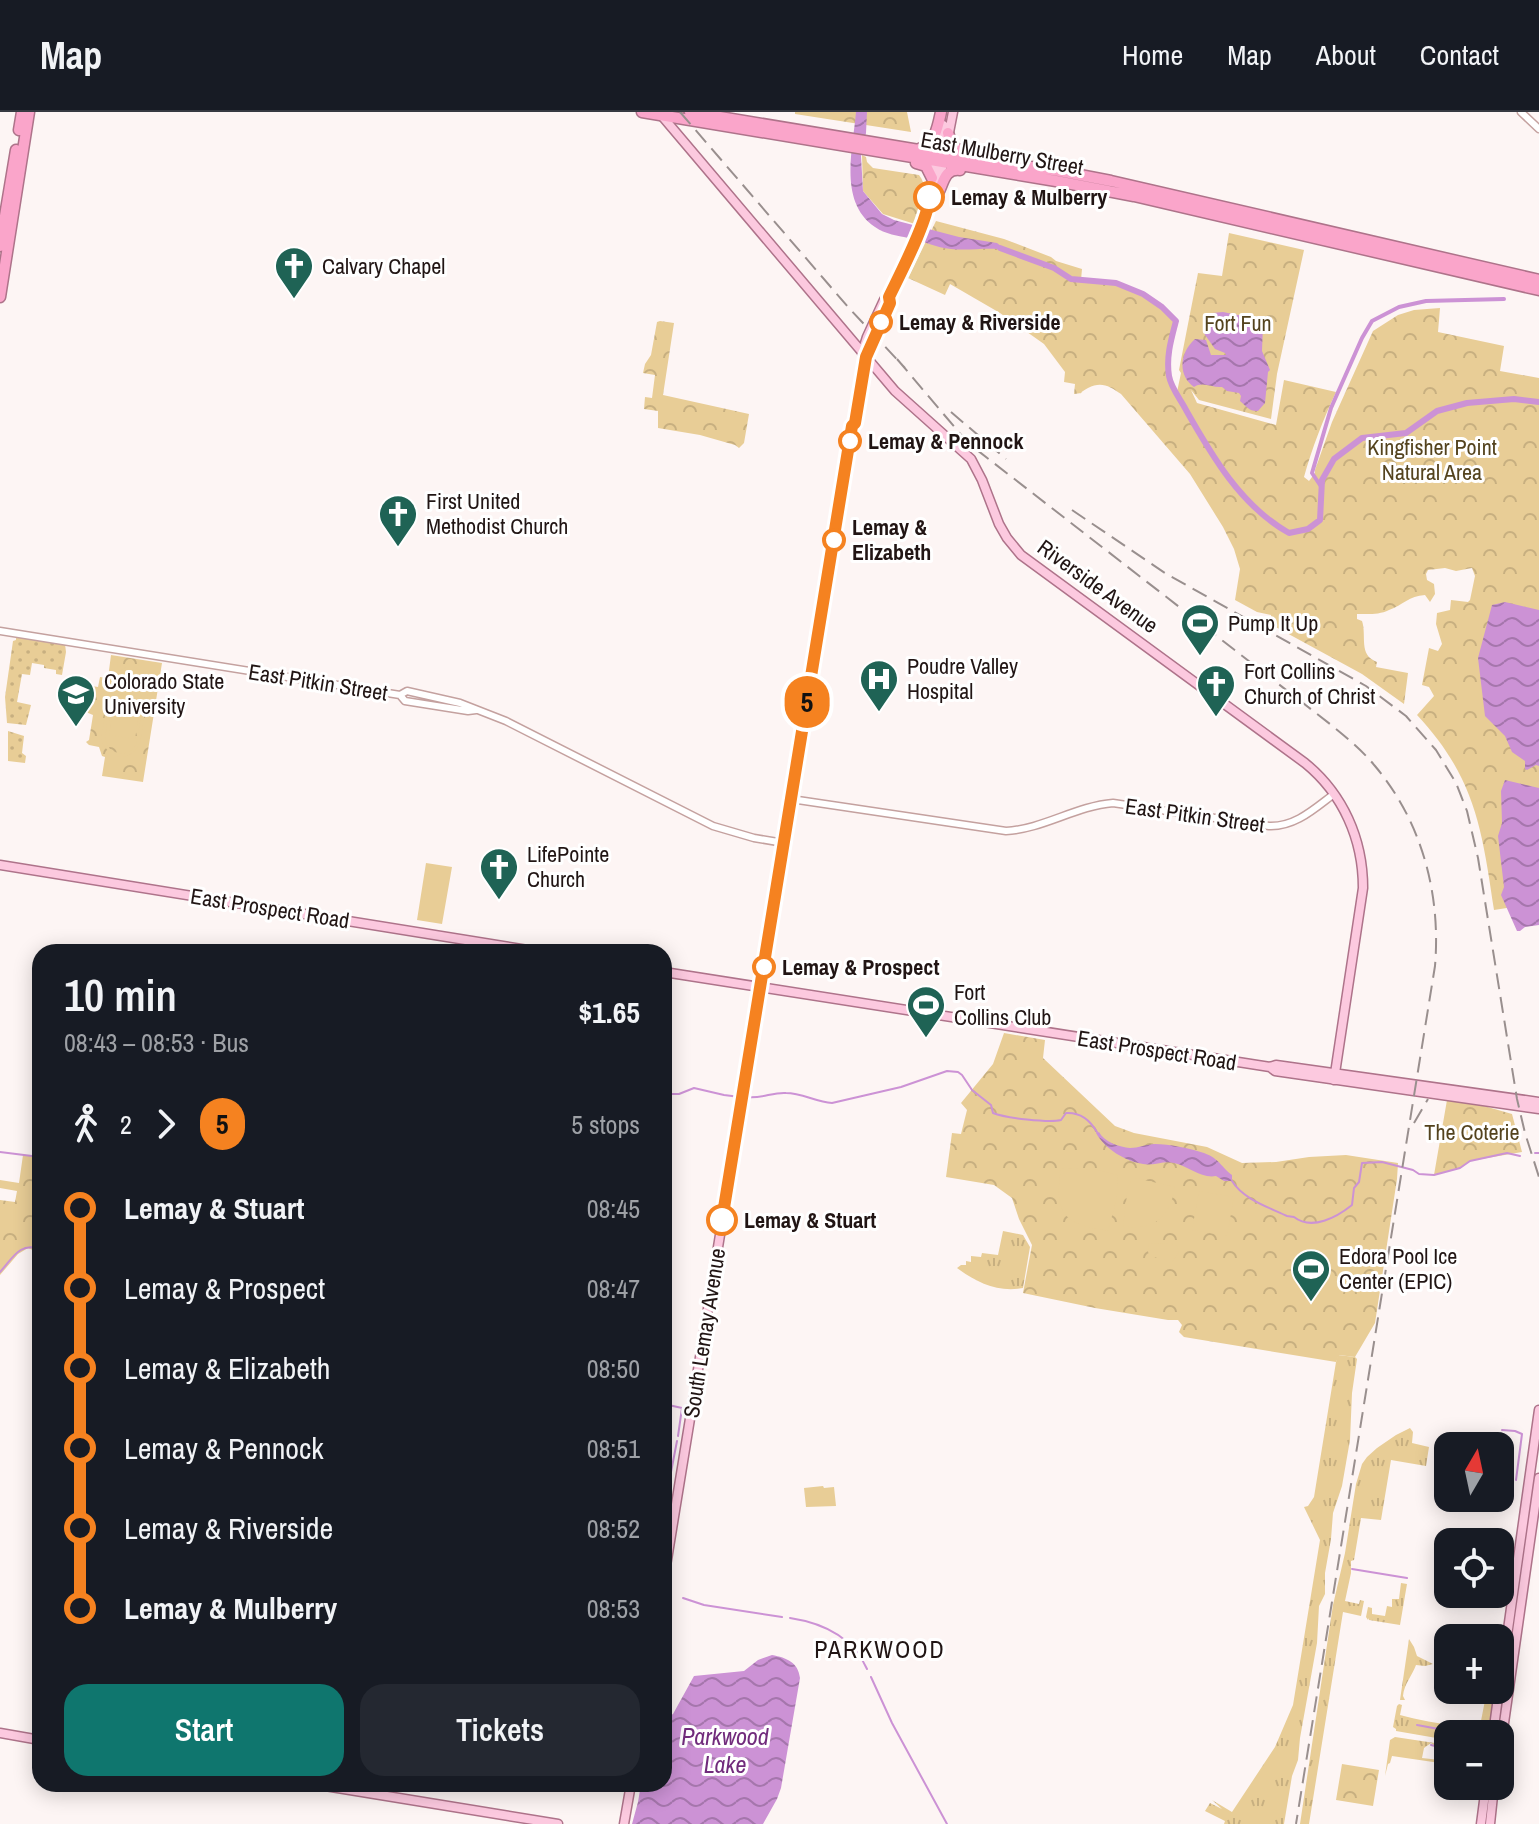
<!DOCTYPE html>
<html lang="en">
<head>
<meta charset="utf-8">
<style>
	:root { --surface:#171b24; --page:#242831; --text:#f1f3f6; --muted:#9ea1a6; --line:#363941; --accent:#0f766e }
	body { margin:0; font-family:"Archivo Narrow",sans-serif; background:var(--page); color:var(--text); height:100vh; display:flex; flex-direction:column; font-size:30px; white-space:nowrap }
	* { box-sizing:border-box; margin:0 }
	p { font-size:26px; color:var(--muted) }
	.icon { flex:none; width:44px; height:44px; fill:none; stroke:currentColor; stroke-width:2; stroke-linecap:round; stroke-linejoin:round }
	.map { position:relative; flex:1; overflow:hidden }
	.sheet { position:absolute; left:32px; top:832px; width:640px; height:848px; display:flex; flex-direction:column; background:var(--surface); border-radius:24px; box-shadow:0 4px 20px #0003 }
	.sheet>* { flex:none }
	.badge { padding:0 16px; border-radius:26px; font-size:28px; line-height:52px }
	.needle { width:52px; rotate:9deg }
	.controls { position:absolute; left:1434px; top:1320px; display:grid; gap:16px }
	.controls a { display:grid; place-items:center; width:80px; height:80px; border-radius:16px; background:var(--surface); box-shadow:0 4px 20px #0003; font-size:40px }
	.map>.badge { position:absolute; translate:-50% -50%; box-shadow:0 0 0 4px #fff }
	.legs { display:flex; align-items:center; gap:12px; height:88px; padding:0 32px; font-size:26px }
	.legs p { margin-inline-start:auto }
	.overview { display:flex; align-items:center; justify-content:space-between; height:136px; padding:0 32px }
	h1 { font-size:44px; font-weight:600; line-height:60px }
	.cta { display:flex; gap:16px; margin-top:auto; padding:16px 32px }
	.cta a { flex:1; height:92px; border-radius:24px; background:var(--accent); color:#fff; font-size:32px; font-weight:600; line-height:92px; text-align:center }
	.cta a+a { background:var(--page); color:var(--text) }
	ul { padding:0 32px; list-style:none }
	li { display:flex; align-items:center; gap:28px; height:80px; font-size:30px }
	li i { display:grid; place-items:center; width:12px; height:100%; margin:0 10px; background:currentColor }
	li i::after { content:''; width:20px; height:20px; margin:-10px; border:6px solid; border-radius:50%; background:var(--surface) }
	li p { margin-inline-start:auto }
	li:first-child i { background:linear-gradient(#0000 50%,currentColor 0) }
	li:last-child i { background:linear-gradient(currentColor 50%,#0000 0) }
	header { display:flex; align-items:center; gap:48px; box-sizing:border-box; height:112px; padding:0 40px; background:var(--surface); border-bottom:2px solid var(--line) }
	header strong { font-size:38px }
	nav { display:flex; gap:44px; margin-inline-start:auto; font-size:28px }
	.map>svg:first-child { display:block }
	.grass { fill:url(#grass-tufts) }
	.forest { fill:url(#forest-crowns) }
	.garden { fill:url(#garden-dots) }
	.pitch { fill:#e8cd96; fill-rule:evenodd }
	.water { fill:url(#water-waves) }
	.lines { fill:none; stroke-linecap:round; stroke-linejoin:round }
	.stream { stroke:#cc92d5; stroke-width:2 }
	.canal { stroke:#cc92d5; stroke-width:4 }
	.river { stroke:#cc92d5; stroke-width:6 }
	.minor-casing { stroke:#c4a19f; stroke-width:9 }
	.major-casing { stroke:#ae738a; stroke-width:11 }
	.highway-casing { stroke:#ae738a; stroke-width:13 }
	.minor { stroke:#fff; stroke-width:6 }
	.major { stroke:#fcc9df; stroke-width:8 }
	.highway { stroke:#faa5ca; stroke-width:10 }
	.rail { stroke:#998f8e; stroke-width:2; stroke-dasharray:16 8; stroke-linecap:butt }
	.line-1-casing { stroke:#fff; stroke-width:18 }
	.line-1 { stroke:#f58220; stroke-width:12 }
	.stop-1-dot { fill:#fff; stroke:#f58220; stroke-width:4 }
	.labels { text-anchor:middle; stroke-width:6; stroke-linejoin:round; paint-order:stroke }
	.street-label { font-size:22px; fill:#211514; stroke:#fff }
	.stop-label { font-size:22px; font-weight:bold; fill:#211514; stroke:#fff; text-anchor:start }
	.poi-label { font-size:22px; fill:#211514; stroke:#fff; text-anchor:start }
	.park-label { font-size:22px; fill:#54431e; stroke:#fff }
	.neighbourhood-label { font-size:24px; letter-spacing:2px; fill:#211514; stroke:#fff }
	.water-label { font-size:24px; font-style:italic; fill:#712b7c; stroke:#fff }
</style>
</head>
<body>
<header>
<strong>Map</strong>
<nav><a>Home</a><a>Map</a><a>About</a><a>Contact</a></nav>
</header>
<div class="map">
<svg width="1539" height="1712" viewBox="0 0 1539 1712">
	<defs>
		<pattern id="grass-tufts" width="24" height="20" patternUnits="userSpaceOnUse" patternTransform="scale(2)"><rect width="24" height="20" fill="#e8cd96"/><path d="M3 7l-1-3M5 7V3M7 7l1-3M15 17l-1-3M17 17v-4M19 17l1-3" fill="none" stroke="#c7af80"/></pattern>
		<pattern id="forest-crowns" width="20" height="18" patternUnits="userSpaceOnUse" patternTransform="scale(2)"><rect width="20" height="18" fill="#e8cd96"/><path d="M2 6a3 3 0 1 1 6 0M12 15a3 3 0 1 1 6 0" fill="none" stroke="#c7af80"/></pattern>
		<pattern id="garden-dots" width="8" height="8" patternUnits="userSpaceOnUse" patternTransform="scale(2)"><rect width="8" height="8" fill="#e8cd96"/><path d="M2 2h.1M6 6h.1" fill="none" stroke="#c7af80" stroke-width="1.8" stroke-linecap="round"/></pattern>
		<pattern id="water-waves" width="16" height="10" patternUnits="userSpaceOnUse" patternTransform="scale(2)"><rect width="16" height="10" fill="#cc92d5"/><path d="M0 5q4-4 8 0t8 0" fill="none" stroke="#a576ac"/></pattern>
	</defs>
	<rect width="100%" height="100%" fill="#fdf5f4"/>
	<path class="grass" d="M1003,1119L1023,1123L1030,1135L1023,1176C998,1181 976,1170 957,1156L961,1153H966V1149L971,1150V1144L981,1145L982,1141L998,1143Z
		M1338,1243L1355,1245L1357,1247L1352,1281L1350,1328L1342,1374L1333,1401L1331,1427L1325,1461V1482L1319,1494L1317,1531L1300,1626L1298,1648L1292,1664L1284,1712H1224L1225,1709L1205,1699L1210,1691L1222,1697L1212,1688L1232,1700L1275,1635L1293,1593L1320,1428L1304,1395L1308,1394L1314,1385L1336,1250Z
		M1410,1316L1413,1320L1412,1331L1429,1335L1426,1354L1391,1348L1381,1408L1361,1406L1354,1448L1351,1449V1461L1345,1489L1359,1492L1360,1488L1364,1489L1361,1504L1343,1500L1309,1712H1300L1333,1493L1345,1441L1356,1372L1362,1352L1367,1345L1377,1336L1396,1323Z
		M1401,1471L1407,1472L1400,1513L1369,1508V1506L1368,1508L1366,1505L1368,1495L1372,1496V1502L1385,1504L1387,1494L1392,1495V1487H1399Z
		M1409,1527L1414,1535L1417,1544L1433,1552L1425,1554L1416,1553C1412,1564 1404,1572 1403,1584L1405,1588H1400Z
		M1487,1578H1497L1490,1622H1463L1466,1611L1480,1614Z
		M1399,1592L1402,1593L1400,1603C1418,1608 1439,1612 1457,1613L1456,1622H1448V1628L1396,1619V1617L1393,1615L1397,1594Z
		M1395,1625L1448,1633V1636L1440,1635L1437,1636L1431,1631L1424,1636L1422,1646L1440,1648V1651L1392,1644L1390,1651L1388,1652L1385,1664L1390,1628Z"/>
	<path class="forest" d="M795,0H907L911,20L795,2Z
		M862,43L866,45L867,50L873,56L919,63C930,76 922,97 915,112L883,102L863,79Z
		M936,109L1004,127L1051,145L1056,149L1082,157L1081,168C1126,172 1143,176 1176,209C1169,235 1163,256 1177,280L1181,261L1179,258L1198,161L1222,164L1229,121L1304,138L1277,262L1271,307L1199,288L1191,278L1197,291L1276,313L1284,268L1336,280C1323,308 1312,336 1304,365L1309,369L1315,361V358L1332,310L1373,219L1398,203L1414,198L1440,196L1438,220L1504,234L1500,259L1539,266V791L1494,798C1482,717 1475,665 1417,603L1434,584L1429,575L1422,573L1429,536L1438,539L1442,532L1436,512L1437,501L1450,498L1451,488L1468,490L1470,488L1475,464L1472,456L1456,459L1445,456L1428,458L1426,462L1427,468L1434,472L1435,482L1430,490L1425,483C1409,484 1403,493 1389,498C1379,503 1368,502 1357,502V507L1362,509C1367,524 1358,543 1377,550L1376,555L1408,561L1404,592L1362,562L1272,513L1271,503L1257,500L1235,488L1240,457L1234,437L1223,415L1190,362L1121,282C1110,274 1101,269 1088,276C1075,283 1088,280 1074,282L1075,272L1064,270L1065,260L1044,232L1000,201L950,172L945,183L908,166Z
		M660,209L674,211L663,283L749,302L744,331L739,336L735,333L700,323L658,316V299L644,297L645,285L652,286L655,263L643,261L645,252L651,243L657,210Z
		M111,543L162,551L143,670L102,664L105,645L102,644L99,635L89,633L86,630L89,628L93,603L74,595L72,592L74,571L98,575L100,565L108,566Z
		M1004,921L1045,928L1043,946L1115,1014L1134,1021L1207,1035L1242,1051L1276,1050L1309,1045L1346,1043L1398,1051L1397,1067L1375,1211L1355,1245L1339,1243L1336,1250L1184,1225L1179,1220L1182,1213L1178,1208H1168L1095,1196L1023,1181L1032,1133L1019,1107L1012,1086L994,1073L946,1065L952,1021L961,1022L967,998L961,991L993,952Z
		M1447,988L1477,992L1512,1002L1522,1040L1470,1049L1460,1056L1434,1063Z
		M23,1043L40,1044V1141L28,1136L18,1142L0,1163V1088L15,1090L17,1079L0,1076V1068L19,1071Z
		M1342,1652L1379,1658L1373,1694L1336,1688Z"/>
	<path class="garden" d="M16,525L65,532L66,540L62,563L56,562V558L44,556V553L32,551L30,563L22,562L17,590L31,593L26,613L7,611L5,585L13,529L16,528Z
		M8,619L24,624L22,641L26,644L25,651L8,649Z"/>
	<path class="pitch" d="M114,547H118L117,556C132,547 146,552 150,569L140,631C129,652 110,648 101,628ZM126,555C138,554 146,560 147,573L136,633C129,643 119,644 110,637L105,628L107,612H109L116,564L120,559Z
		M119,566L144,570L135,627L109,623Z
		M426,751L452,755L442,812L417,808Z
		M1061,1056L1097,1058L1117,1063C1121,1080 1112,1102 1108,1119C1063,1112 1054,1102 1061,1056Z
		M1135,1066L1175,1075C1170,1104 1155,1120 1123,1114L1128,1075L1131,1068Z
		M1199,1079L1234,1085L1227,1124L1192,1118Z
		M1170,1131L1177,1134L1179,1140L1172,1150L1150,1144L1148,1140L1149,1132Z
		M823,1374L824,1376L834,1375L836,1394L806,1395L804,1376Z"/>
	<path class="water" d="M856,0H867L866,21L861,44L863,79L882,102L894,108L959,125L997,131L1006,138C988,135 969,139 951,137C936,136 924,129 910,126C898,124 885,122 875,115C838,90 853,37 856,0Z
		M1223,200L1253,206L1263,213L1262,239L1270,258L1268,260L1265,291L1258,299C1250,300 1246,294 1240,289L1241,284L1239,281L1227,279L1222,275C1212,276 1203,269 1194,275C1177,263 1180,240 1195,227L1206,228L1211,243H1226L1225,241L1215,237L1203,220L1208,216L1212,201Z
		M1505,490L1539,498V654L1536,653L1527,658L1525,657V649L1512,640L1505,624L1485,604L1478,546L1492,493Z
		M1505,668L1539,676V813L1525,815L1520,819H1517L1501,783L1504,775L1498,724L1502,711L1501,679Z
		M1099,1020C1104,1030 1120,1035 1130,1036C1138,1036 1147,1032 1155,1032C1169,1032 1189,1036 1204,1041C1220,1047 1221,1055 1232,1063V1069H1224L1216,1064C1202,1067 1188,1054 1174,1051C1164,1048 1154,1054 1143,1052C1125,1049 1105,1037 1096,1021Z
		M772,1543C787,1546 798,1550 800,1566L781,1676L777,1687L763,1712H632L638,1690L641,1672H664V1607L673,1602L694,1564L744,1559L758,1548Z"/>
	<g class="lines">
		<path class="stream" d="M664,982H679L694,976L724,983L740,985
			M747,985C761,987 773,980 786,981C802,981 816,990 832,991L901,975L947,959L958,960L962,963L972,978L991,993L993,1001C1005,1006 1049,1011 1061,1008L1066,1001C1081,1000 1090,1008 1097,1020
			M0,1040L40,1045
			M1535,1041H1539
			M1232,1069C1243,1087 1268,1095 1287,1104L1294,1105C1312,1119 1337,1105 1352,1093L1354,1076L1359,1070L1362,1051L1382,1050L1413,1058L1419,1062L1434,1063L1460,1056L1470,1049L1507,1041L1520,1044
			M0,1160C13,1146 19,1130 40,1137
			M664,1292L682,1296L678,1324
			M1502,1318L1515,1319L1522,1322L1516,1368
			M664,1401L667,1386L669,1382L671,1360L677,1329
			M1352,1457L1407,1466
			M683,1486L704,1493L782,1505
			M790,1506C823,1511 853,1525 867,1557
			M871,1565L892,1611L947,1712
			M1417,1613L1455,1620
			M1467,1622H1468
			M1431,1633L1439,1635"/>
		<path class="canal" d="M1322,376L1312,361L1331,296L1362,226L1372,209L1399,195L1426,189L1504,187"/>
		<path class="river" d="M1000,136L1054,156L1071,167L1116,171L1143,182L1162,195L1176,209C1171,228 1166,245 1169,264C1171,276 1181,288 1186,298C1212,344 1241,394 1289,421L1308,417L1320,408L1322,368L1334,347L1362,326L1406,321L1437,299L1467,291L1514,287L1539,290"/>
		<g class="minor-casing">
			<path id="minor" d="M1521,0L1539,17
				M0,519L400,583L407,579L460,591L506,609L713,714L754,726L784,731
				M400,583L405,589L468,599L476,598
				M791,687L1006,719C1043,717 1076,694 1113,691L1269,714C1295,715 1314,697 1334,682"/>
		</g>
		<g class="major-casing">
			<path id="major" d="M662,4L895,279L971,347L982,368L999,412L1007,426L1021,443L1305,651C1343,682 1363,727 1363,776L1334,968
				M939,72L953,0
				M862,241L867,225L884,188L889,185
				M0,753L540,840
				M664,860L1270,955L1276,953L1539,990
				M1270,955L1275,959L1539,997
				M664,1466L852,314L855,311L866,245L890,191L889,185C898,166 931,101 929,84L943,13
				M1500,1574L1539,1298
				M0,1621L40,1628
				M1493,1622L1499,1578
				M1500,1639L1539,1366
				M313,1672L558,1712
				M624,1712L631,1672
				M1481,1712L1486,1674
				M1490,1712L1494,1674"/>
		</g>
		<g class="highway-casing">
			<path id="highway" d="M642,0L1056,69L1134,84L1539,178
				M690,0L949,43L1059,59L1111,69L1539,168
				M19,18L22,0
				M948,21L953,35L965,40
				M919,37C935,33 938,14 941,0
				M916,51L926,54L932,66
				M935,86C944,75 942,56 960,58
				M0,134L16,38
				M0,185L29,0"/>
		</g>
		<use href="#minor" class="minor"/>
		<use href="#major" class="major"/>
		<use href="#highway" class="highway"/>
		<path class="rail" d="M680,0L848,195L905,256
			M897,247L968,331L1330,612C1346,625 1362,638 1375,654C1422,710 1441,782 1435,854L1296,1712
			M951,300L1006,347
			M1072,398L1165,461L1366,574L1406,604L1436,638L1456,671L1467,699L1478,746L1517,987L1525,1021L1539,1065
			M1414,1011L1428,987"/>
	</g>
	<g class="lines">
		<g class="line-1-casing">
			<path id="line-1" d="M722,1108L852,314L855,311L866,245L890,191L889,185C899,164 930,105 929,85"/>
		</g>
		<use href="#line-1" class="line-1"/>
	</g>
	<defs>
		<g id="church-pin" transform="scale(2)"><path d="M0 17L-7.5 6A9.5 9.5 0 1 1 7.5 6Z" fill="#1f6355" stroke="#fff"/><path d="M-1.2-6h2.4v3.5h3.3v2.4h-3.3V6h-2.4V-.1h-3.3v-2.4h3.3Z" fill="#fff"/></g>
		<g id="stadium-pin" transform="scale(2)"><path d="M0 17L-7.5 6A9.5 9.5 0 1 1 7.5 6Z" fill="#1f6355" stroke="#fff"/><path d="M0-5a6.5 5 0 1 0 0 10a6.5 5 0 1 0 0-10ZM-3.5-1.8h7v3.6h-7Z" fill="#fff"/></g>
		<g id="hospital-pin" transform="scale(2)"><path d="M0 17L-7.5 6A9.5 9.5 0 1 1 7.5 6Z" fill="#1f6355" stroke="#fff"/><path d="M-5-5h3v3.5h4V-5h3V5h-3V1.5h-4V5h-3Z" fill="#fff"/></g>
		<g id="university-pin" transform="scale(2)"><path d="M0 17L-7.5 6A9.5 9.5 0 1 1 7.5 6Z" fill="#1f6355" stroke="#fff"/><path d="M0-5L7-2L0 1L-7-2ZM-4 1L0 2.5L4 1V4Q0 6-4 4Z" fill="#fff"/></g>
	</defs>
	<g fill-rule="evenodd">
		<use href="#church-pin" x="294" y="154"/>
		<use href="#church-pin" x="398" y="402"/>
		<use href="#stadium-pin" x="1200" y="511"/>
		<use href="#hospital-pin" x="879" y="567"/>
		<use href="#church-pin" x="1216" y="572"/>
		<use href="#university-pin" x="76" y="582"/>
		<use href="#church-pin" x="499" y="755"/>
		<use href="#stadium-pin" x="926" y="893"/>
		<use href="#stadium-pin" x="1311" y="1157"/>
	</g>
	<g class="stop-1-dot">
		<circle cx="929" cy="85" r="14"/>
		<circle cx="881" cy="210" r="10"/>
		<circle cx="850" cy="329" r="10"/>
		<circle cx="834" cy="428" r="10"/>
		<circle cx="764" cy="855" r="10"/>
		<circle cx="722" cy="1108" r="14"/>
	</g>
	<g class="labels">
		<g class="street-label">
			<text transform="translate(1002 41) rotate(10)" y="8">East Mulberry Street</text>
			<text transform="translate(1098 474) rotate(36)" y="8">Riverside Avenue</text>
			<text transform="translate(318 570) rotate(9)" y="8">East Pitkin Street</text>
			<text transform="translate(1195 703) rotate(8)" y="8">East Pitkin Street</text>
			<text transform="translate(270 796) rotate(9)" y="8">East Prospect Road</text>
			<text transform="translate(1157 938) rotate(9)" y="8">East Prospect Road</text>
			<text transform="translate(704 1221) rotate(-81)" y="8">South Lemay Avenue</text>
		</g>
		<g class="stop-label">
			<text x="951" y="93">Lemay &amp; Mulberry</text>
			<text x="899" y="218">Lemay &amp; Riverside</text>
			<text x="868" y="337">Lemay &amp; Pennock</text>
			<text x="852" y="423">Lemay &amp;<tspan x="852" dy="25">Elizabeth</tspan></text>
			<text x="782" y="863">Lemay &amp; Prospect</text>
			<text x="744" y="1116">Lemay &amp; Stuart</text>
		</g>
		<g class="poi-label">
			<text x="322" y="162">Calvary Chapel</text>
			<text x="426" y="397">First United<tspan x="426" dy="25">Methodist Church</tspan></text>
			<text x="1228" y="519">Pump It Up</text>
			<text x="907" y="562">Poudre Valley<tspan x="907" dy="25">Hospital</tspan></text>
			<text x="1244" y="567">Fort Collins<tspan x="1244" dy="25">Church of Christ</tspan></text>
			<text x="104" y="577">Colorado State<tspan x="104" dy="25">University</tspan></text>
			<text x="527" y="750">LifePointe<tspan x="527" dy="25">Church</tspan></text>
			<text x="954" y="888">Fort<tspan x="954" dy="25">Collins Club</tspan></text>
			<text x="1339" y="1152">Edora Pool Ice<tspan x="1339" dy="25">Center (EPIC)</tspan></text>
		</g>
		<g class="park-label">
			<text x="1238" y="219">Fort Fun</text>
			<text x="1432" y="343">Kingfisher Point<tspan x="1432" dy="25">Natural Area</tspan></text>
			<text x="1472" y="1028">The Coterie</text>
		</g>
		<g class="neighbourhood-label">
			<text x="880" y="1546">PARKWOOD</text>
		</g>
		<g class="water-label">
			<text x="725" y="1633">Parkwood<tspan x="725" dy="28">Lake</tspan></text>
		</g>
	</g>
</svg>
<div class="controls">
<a><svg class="needle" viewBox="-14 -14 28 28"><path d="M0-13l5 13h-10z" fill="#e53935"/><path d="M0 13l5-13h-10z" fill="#9ea1a6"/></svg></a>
<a><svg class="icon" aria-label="locate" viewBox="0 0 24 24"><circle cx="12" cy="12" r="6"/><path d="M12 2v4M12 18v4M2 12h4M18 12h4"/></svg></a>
<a>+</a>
<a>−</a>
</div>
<b class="badge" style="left:807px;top:590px;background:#f58220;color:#111">5</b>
<section class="sheet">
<div class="overview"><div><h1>10 min</h1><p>08:43 – 08:53 · Bus</p></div><b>$1.65</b></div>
<div class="legs"><svg class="icon" aria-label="walk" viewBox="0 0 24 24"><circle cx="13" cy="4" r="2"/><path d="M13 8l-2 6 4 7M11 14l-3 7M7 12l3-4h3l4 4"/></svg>2<svg class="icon" aria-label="forward" viewBox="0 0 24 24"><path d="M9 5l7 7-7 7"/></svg><b class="badge" style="background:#f58220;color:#111">5</b><p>5 stops</p></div>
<ul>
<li><i style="color:#f58220"></i><b>Lemay &amp; Stuart</b><p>08:45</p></li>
<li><i style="color:#f58220"></i><span>Lemay &amp; Prospect</span><p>08:47</p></li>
<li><i style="color:#f58220"></i><span>Lemay &amp; Elizabeth</span><p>08:50</p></li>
<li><i style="color:#f58220"></i><span>Lemay &amp; Pennock</span><p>08:51</p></li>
<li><i style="color:#f58220"></i><span>Lemay &amp; Riverside</span><p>08:52</p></li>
<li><i style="color:#f58220"></i><b>Lemay &amp; Mulberry</b><p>08:53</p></li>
</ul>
<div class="cta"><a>Start</a><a>Tickets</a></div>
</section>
</div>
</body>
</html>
